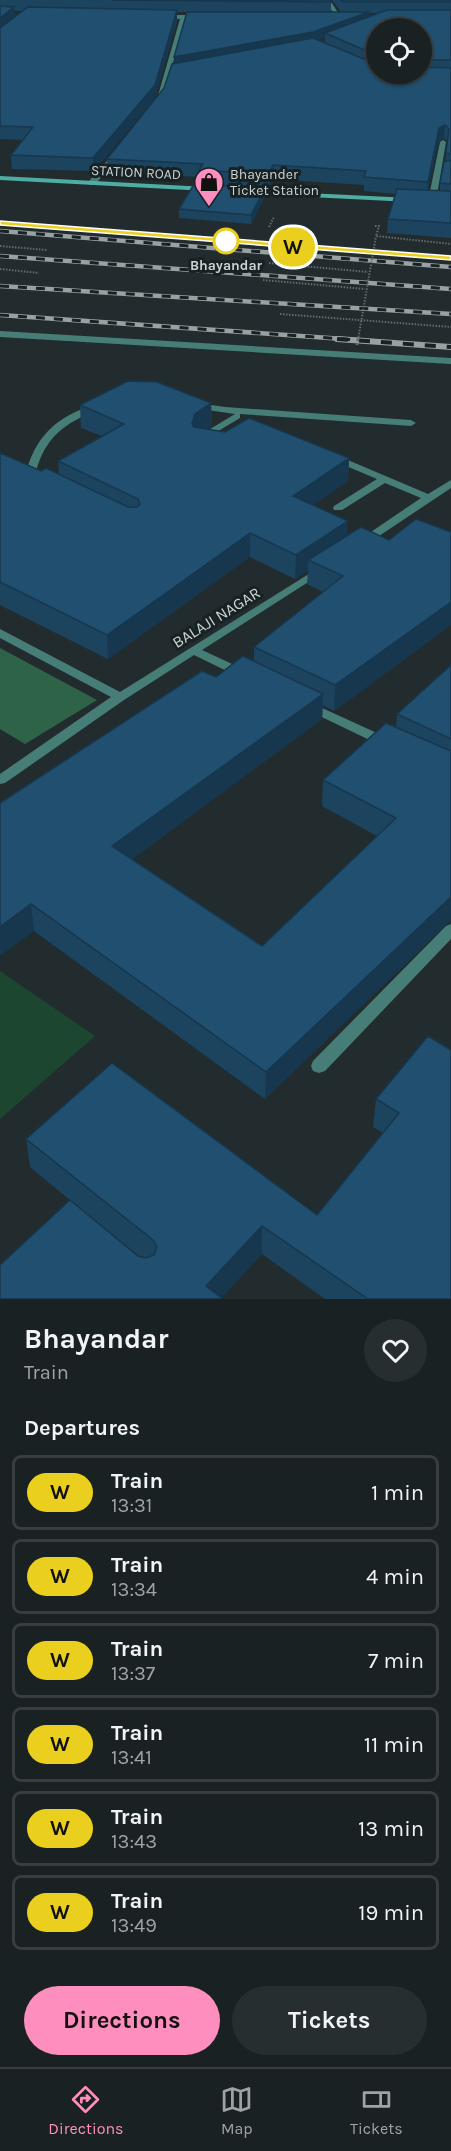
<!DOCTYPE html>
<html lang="en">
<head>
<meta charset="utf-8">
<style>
	:root { --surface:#1a2122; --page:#272e2f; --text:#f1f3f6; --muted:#9fa3a5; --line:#383e40; --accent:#fe8ebe }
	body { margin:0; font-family:Karla,sans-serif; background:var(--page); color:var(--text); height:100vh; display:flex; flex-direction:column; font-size:22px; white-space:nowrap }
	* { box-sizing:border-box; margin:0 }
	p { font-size:20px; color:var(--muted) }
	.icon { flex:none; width:33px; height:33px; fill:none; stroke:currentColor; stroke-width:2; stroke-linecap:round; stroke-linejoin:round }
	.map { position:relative; height:1299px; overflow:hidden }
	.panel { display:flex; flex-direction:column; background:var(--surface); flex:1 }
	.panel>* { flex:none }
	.badge { padding:0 12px; border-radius:20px; font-size:21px; line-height:39px }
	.fabs { position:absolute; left:366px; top:18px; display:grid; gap:12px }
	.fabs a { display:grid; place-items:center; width:66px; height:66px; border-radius:50%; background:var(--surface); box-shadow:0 2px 4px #0004,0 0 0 2px var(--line); font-size:30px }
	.map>.badge { position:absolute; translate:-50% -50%; box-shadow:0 0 0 3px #fff }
	h2 { padding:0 24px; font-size:22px; line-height:54px }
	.round { display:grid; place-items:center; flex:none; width:63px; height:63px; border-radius:32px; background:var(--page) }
	.headline { display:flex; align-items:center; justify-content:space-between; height:102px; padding:0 24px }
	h1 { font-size:28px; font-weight:700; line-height:45px }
	.primary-button { display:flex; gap:12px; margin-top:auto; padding:12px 24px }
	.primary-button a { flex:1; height:69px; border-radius:36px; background:var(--accent); color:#111; font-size:24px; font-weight:700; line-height:69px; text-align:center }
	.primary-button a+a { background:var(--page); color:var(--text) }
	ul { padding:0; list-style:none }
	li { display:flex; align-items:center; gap:18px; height:75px; margin:0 12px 9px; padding:0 12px; border:3px solid var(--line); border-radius:9px }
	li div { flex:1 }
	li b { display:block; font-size:22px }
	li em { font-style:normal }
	li .badge { min-width:66px; font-weight:700; text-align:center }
	.menu { display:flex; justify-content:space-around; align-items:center; height:84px; border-top:2px solid var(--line); background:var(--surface); font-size:16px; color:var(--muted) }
	.menu a { display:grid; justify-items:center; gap:3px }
	.menu .on { color:var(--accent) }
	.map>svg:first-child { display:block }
	.green { fill:#1c462f }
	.forest { fill:#2f6347 }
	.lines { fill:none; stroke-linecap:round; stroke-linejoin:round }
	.path { stroke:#636b6d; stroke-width:2; stroke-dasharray:1.5 1.5; stroke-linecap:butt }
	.street { fill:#467e77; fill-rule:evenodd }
	.secondary { fill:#4faea3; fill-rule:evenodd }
	.rail-far1-casing { stroke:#9aa1a3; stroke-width:4.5 }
	.rail-casing { stroke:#9aa1a3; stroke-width:6 }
	.rail-far1 { stroke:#182224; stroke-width:3; stroke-dasharray:9; stroke-linecap:butt }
	.rail { stroke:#182224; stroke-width:4; stroke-dasharray:11; stroke-linecap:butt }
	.path-bridge-far1 { stroke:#636b6d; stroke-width:2; stroke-dasharray:1.5 1.5; stroke-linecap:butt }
	.path-bridge { stroke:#636b6d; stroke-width:3; stroke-dasharray:2 2; stroke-linecap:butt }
	.wall { fill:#1c445f; fill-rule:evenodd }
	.shaded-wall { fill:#16374e }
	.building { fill:#204f6f; stroke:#16374e; stroke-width:1.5 }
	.line { fill:#ebcf1f; stroke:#fff; stroke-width:1.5 }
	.stop-dot { fill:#fff; stroke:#ebcf1f; stroke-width:3 }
	.labels { text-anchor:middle; stroke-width:6; stroke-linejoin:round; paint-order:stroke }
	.far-street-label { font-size:14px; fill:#ccd3d4; stroke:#182224 }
	.far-poi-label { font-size:14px; fill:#ccd3d4; stroke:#182224; text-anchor:start }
	.far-stop-label { font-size:14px; font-weight:bold; fill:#ccd3d4; stroke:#182224 }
	.street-label { font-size:16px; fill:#ccd3d4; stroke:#182224 }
</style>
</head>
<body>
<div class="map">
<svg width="451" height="1299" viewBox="0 0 451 1299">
	<rect width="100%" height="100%" fill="#222c2e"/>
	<path class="green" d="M0,971L95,1036L0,1119Z"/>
	<path class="forest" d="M0,648L97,700L25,744L0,729Z"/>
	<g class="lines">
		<path class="path" d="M375,226H379L376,236L451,244
			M269,227L274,217
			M0,246L47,250
			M269,263L368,272
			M0,269L39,273
			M263,280L365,289
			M280,314L451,327"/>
		<path class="street" d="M324,0H330L342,19H338Z
			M161,15H201L204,17L185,19L163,99L156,106L153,104L157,99L180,19L159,18Z
			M443,140L446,142L436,201L432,203L428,201L440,142Z
			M115,152L120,153L95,185H89V181Z
			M0,331L451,358V364L0,337Z
			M197,403L225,407L411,420L416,423L411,426L240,414V418L200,442L195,439L197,437L235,414L194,408V404Z
			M96,404L99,405V409C64,424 45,436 35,475L41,479L40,481C34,482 28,481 25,476C35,436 57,416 96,404Z
			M336,455L428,494L451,480V488L367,544H359L358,542L359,540L421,498L385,483L342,510H334L333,508L334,506L377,479L332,460L331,458Z
			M320,567L326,570L324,572L202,650L245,670L247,673L245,676H237L194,655L124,700L5,783L0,784V774L111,697L0,638V629L120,692Z
			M309,702L390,739L391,742L385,746L380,745L305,709L303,706L305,703Z
			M451,924V939L325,1071L319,1073L313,1071L311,1066L313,1061L446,926Z"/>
		<path class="secondary" d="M0,176L207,187L211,189L207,191L0,180Z
			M245,190L411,198L415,200L411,202L248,194L244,192Z"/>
		<g class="rail-far1-casing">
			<path id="rail-far1" d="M0,231L451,267
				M0,256L451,289
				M0,286L451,314
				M0,315L358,340"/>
		</g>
		<g class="rail-casing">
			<path id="rail" d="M337,339L451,347"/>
		</g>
		<use href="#rail-far1" class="rail-far1"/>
		<use href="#rail" class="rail"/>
		<path class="path-bridge-far1" d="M358,340L376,236"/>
		<path class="path-bridge" d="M357,345L358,339"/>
	</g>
	<path class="wall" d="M0,0H330L331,2V12H341L332,0H451V238L387,233L388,219L396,194L364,191V185L273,179L269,188H265V196L251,224L179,218V209L199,184V177L108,172L107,159L164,88L174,63L189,12H177V21L155,98L94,171L12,169L11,155L23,140L0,139ZM14,11H23L15,17ZM369,13H379L369,17ZM376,28H422V74H376ZM325,37V42L318,40ZM444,138L448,142L445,161L440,183V191L428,190L438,142Z
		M211,403L212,426L207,429L349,458L348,481L313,505L347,535L389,540L451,532V625L334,711L323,705L322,719L132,859L262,946L377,836L322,806L323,780L396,727L397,714L451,665V920L265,1099L34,931L0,803L216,677L254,661V647L323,592L307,584L308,570L295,579L250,557L108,659L0,605V453L41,471L59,474L58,461L102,436L81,428L80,405Z
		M428,1036L451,1299H325L262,1254L221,1298L0,1299L70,1200L30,1167L26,1139L317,1215L383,1133L373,1127L376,1099ZM87,1214L139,1256H138Z"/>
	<path class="shaded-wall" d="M14,7L15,18L0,30V18Z
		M177,10V21L155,98L94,171L93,158Z
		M369,12L368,21L325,33V37L312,42L174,67V57Z
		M445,125L444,138L438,142L427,196L428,182L439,128Z
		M273,165V179L269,188V174Z
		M265,188V196L251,224V215Z
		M211,403L212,426L195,436L192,424L195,414Z
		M349,458L348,481L292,519L293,496Z
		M348,521L347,545L308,560V570L295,579L296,555Z
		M250,533V557L108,659L107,635Z
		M451,602V625L334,711L335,685Z
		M323,694L322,719L114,873L112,846Z
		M451,897V920L265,1099L266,1072Z
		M31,904L34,931L0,956V927Z
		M262,1226V1254L220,1299L206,1286Z"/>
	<path class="building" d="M112,0H330L331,2Z
		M341,0H451V2H343Z
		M0,6L14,7L0,18Z
		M28,7L177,10L155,85L93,158L11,155L33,127L0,126V28Z
		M387,10H451V60H422V28H376V55L325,33Z
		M187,12H369L313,32L174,57Z
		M313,38L376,64V74H422V67L451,68V154L446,153L449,129L445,125L439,128L428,182L364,177L366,171L273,165L269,174L199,170L203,164L107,159L164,88L172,64Z
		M451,160V184L440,183L444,162Z
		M194,184L265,188L251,215L179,209Z
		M397,189L451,191V223L388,219Z
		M128,381L157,382L211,403L195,414L192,424L194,427L225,432L249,418L349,458L293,496L348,521L296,555L250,533L107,635L0,582V453L41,471L46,468L128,507H137L140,504L138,499L58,461L124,424L80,405Z
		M416,519L451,532V602L335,685L254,647L343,576L308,560L361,527L389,540Z
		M243,656L323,694L112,846L262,946L396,818L323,780L386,723L451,751V897L266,1072L31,904L0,927V803L202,671L216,677Z
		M451,665V739L397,714Z
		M428,1036L451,1050V1299H368L262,1226L206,1286L223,1299H0V1265L70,1200L138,1256L146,1258L154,1255L157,1247L153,1240L26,1139L112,1063L317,1215L399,1113L376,1099Z"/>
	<path class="line" d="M0,221L451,256V260L0,225Z"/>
	<defs>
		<g id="shop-pin" transform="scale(1.5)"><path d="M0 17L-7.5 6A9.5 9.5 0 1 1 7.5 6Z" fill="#fe8ebe" stroke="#182224"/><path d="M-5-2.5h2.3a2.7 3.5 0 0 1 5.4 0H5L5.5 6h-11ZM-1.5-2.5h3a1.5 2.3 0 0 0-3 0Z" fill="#111"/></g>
	</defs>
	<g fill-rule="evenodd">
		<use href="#shop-pin" x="209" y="182"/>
	</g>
	<circle class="stop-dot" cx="226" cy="241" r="12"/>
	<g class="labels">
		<g class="far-street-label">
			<text transform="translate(136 172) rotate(3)" y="5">STATION ROAD</text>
		</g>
		<g class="far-poi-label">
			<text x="230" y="179">Bhayander<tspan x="230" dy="16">Ticket Station</tspan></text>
		</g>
		<g class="far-stop-label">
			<text x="226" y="270">Bhayandar</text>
		</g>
		<g class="street-label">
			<text transform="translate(216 617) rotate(-32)" y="6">BALAJI NAGAR</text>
		</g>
	</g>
</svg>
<div class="fabs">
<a><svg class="icon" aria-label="locate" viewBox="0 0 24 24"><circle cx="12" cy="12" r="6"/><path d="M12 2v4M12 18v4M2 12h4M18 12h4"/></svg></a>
</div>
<b class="badge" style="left:293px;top:247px;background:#ebcf1f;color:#111">W</b>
</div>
<section class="panel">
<div class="headline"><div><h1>Bhayandar</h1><p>Train</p></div><a class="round"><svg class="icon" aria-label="heart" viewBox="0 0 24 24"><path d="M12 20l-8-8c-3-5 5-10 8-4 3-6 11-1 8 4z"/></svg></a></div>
<h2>Departures</h2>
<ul>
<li><span class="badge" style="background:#ebcf1f;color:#111">W</span><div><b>Train</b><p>13:31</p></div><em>1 min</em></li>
<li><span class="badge" style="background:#ebcf1f;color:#111">W</span><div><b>Train</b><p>13:34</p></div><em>4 min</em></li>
<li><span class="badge" style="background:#ebcf1f;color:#111">W</span><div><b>Train</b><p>13:37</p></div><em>7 min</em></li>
<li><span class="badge" style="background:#ebcf1f;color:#111">W</span><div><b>Train</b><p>13:41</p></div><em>11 min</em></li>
<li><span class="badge" style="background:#ebcf1f;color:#111">W</span><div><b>Train</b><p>13:43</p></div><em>13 min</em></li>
<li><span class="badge" style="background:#ebcf1f;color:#111">W</span><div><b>Train</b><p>13:49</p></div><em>19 min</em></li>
</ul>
<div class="primary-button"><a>Directions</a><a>Tickets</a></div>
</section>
<nav class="menu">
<a class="on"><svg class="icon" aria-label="directions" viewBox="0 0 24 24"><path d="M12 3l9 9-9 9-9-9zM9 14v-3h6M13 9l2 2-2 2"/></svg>Directions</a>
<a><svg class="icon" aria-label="map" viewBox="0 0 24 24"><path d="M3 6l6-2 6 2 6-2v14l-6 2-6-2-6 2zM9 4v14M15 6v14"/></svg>Map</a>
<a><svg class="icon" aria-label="tickets" viewBox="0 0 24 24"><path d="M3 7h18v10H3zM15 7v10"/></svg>Tickets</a>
</nav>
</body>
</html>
